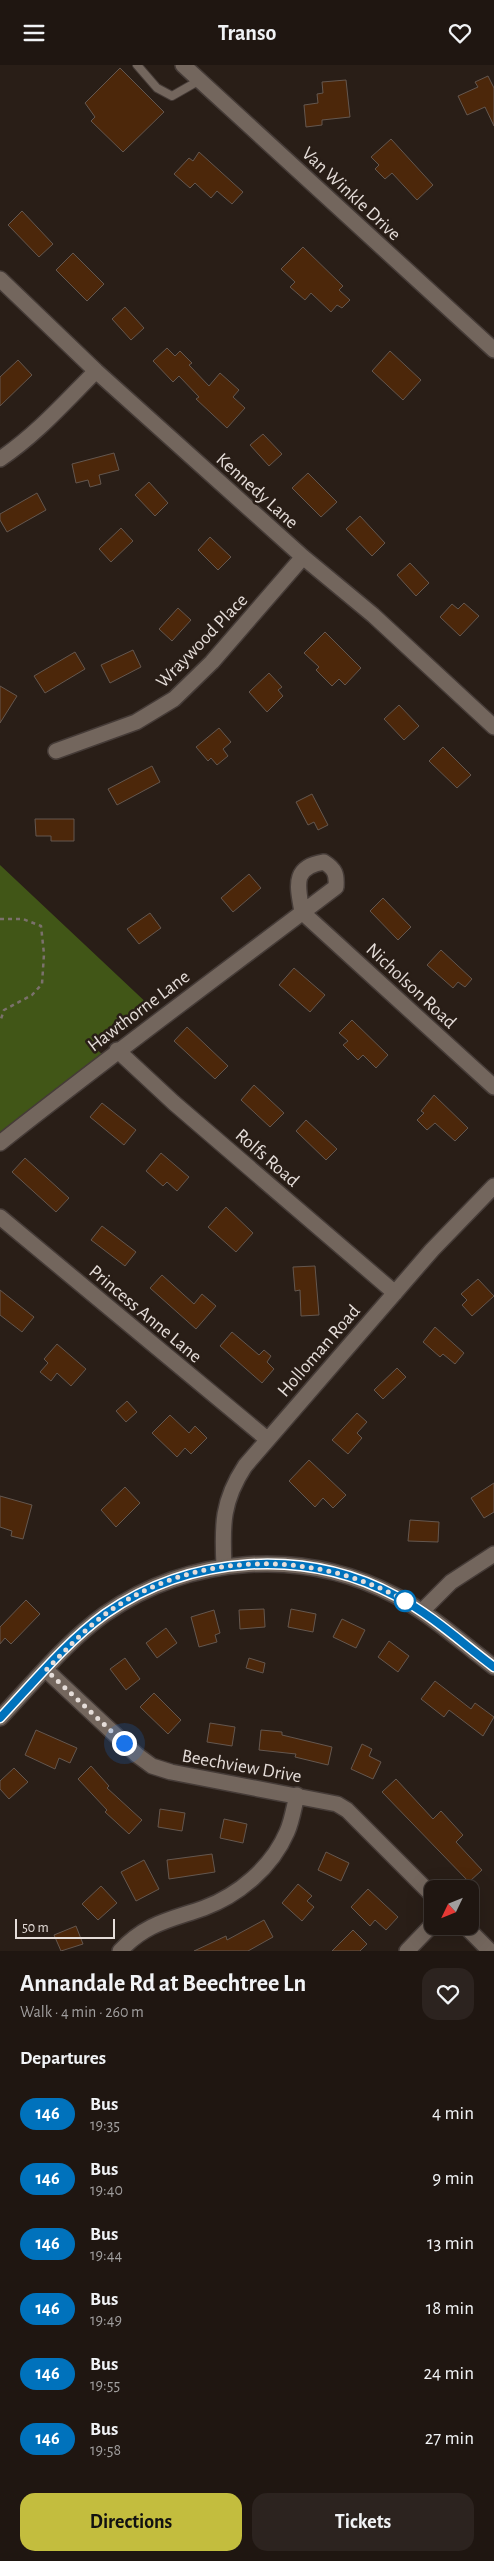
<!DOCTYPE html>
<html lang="en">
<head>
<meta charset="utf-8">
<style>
	:root { --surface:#1f1611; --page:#2c231f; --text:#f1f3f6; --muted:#a19f9f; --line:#3c3531; --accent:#c3bd3e }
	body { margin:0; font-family:"Alegreya Sans",sans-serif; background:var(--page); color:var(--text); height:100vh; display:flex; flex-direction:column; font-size:19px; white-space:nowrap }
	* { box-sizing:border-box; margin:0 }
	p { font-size:16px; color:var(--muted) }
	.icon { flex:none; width:28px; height:28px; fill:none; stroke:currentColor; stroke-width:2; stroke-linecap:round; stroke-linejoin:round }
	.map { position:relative; height:1886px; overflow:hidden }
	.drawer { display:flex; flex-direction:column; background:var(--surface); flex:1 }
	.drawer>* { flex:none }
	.badge { padding:0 10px; border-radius:16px; font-size:18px; line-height:32px }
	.needle { width:32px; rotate:227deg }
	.controls { position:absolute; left:424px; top:1815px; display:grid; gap:10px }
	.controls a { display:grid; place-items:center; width:55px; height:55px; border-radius:10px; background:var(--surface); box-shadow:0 5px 20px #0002,0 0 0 1px var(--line); font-size:25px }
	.scale { position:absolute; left:15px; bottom:12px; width:100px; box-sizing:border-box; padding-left:5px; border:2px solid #e5ddd9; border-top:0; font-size:14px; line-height:18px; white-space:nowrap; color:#e5ddd9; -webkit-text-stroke:4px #291e17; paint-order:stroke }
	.you { position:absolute; width:25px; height:25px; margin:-12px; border:4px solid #fff; border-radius:50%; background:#1a73e8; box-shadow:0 0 0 8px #1a73e833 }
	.map>.badge { position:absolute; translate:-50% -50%; box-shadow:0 0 0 2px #fff }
	h2 { padding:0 20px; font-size:19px; line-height:45px }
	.round { display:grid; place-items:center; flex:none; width:52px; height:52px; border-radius:15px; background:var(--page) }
	.head { display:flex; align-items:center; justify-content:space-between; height:85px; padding:0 20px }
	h1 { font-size:24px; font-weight:700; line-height:38px }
	.primary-button { display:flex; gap:10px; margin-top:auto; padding:10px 20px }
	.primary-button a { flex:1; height:58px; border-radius:15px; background:var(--accent); color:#111; font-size:20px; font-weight:700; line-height:58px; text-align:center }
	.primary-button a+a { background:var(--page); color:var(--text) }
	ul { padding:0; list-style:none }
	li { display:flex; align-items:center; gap:15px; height:65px; padding:0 20px }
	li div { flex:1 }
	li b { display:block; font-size:19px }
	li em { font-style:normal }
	li .badge { min-width:55px; font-weight:700; text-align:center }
	header { display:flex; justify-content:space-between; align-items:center; height:65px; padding:0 20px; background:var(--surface); font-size:22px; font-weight:700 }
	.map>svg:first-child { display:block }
	.forest { fill:#415617 }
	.building { fill:#4c270a; stroke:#64574f }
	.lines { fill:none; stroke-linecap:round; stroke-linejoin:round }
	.service-casing { stroke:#453b37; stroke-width:10 }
	.minor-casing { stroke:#453b37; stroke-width:18 }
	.secondary-casing { stroke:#453b37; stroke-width:18 }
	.path { stroke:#7b716c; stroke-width:2.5; stroke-dasharray:4 4; stroke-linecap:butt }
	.service { stroke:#73665d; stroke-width:8 }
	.minor { stroke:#73665d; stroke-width:15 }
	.secondary { stroke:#73665d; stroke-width:15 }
	.line-casing { stroke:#fff; stroke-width:11 }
	.line { stroke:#0072bc; stroke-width:8 }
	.walk { stroke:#e5ddd9; stroke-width:5; stroke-dasharray:0 9 }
	.stop-dot { fill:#fff; stroke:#0072bc; stroke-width:2.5 }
	.labels { text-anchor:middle; stroke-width:5; stroke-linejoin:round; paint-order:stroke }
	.street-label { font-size:19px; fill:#e5ddd9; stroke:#291e17 }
</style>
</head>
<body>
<header><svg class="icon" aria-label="menu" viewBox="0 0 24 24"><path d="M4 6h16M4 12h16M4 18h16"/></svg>Transo<svg class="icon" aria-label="heart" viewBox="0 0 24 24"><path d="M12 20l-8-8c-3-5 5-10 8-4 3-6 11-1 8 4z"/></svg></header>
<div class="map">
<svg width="494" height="1886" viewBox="0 0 494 1886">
	<rect width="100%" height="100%" fill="#291e17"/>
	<path class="forest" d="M0,800L152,943L95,983L111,997L0,1078Z"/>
	<path class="building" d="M120,3L164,47L123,87L91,56L95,52L85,38Z
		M488,11L494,23V61L485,42L467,50L458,31L478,22L475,17Z
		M346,15L350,52L322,55V60L306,62L304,40L318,38L317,29L323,28L322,17Z
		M391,74L433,120L417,135L392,108L385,114L375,104L379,100L371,92Z
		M199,87L243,127L232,139L217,126L211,133L195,118L190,123L174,109L189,93L193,96Z
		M22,146L53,179L39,192L8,160Z
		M303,182L343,221L339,225L350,235L342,243L337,240L331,247L311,228L305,235L290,222L295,217L281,204Z
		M73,188L104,219L87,236L56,205Z
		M125,242L144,263L131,275L112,254Z
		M167,283L175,291L180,286L192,298L189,300L209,321L220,308L239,325L233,332L245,343L227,363L196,334L199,332L179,311L173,317L153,296Z
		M390,286L421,315L403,335L372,306Z
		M18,295L32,310L0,341V312Z
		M263,369L282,389L269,401L250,380Z
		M114,388L119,405L99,410L101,419L90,422L88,415L76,418L72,399Z
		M308,408L337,437L321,452L292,423Z
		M149,417L168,438L155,451L135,430Z
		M37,428L46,445L7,467L0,455V449Z
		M360,451L385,478L372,491L346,464Z
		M121,463L133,476L111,497L99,484Z
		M210,472L231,492L218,505L198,485Z
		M410,498L429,518L416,531L397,510Z
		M464,538L479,551L460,571L440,552L452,539L458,544Z
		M178,543L191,555L172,576L159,564Z
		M325,567L361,603L345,620L339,614L332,621L316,605L319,602L304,588Z
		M133,585L141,602L110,618L101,600Z
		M75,587L85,604L45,628L34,611Z
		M269,608L282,622L278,625L283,631L267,647L249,627Z
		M0,621L17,631L0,658Z
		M399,640L419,661L404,675L384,654Z
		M219,663L231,677L223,684L228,691L217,700L211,693L208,696L196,682Z
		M443,682L471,710L457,723L429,696Z
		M152,701L160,717L117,740L108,724Z
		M312,729L328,760L318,765L314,757L308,760L296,737Z
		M35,754H74V776H51V771H36Z
		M249,809L261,823L233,847L221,833Z
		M383,833L411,862L398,875L370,846Z
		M150,848L161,863L139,879L127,864Z
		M441,885L472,914L465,922L458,917L453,923L427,900Z
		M294,903L325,930L310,947L279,920Z
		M352,955L388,990L376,1003L363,990L358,995L343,980L348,976L339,968Z
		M187,962L228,1001L215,1014L174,976Z
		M254,1020L284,1048L270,1062L241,1035Z
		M434,1030L468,1063L455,1076L435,1058L427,1065L417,1055L424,1048L421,1046Z
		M102,1038L136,1065L124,1080L90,1052Z
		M306,1055L337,1084L326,1095L296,1066Z
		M161,1088L189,1112L177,1126L167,1117L163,1121L146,1106Z
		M25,1093L69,1133L56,1147L12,1107Z
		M226,1142L253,1168L236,1187L208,1162Z
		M102,1161L136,1187L125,1201L91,1175Z
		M315,1201L319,1250L301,1251L300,1225L295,1226L293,1202Z
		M162,1210L194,1239L202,1229L216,1241L196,1264L150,1223Z
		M478,1214L494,1231L472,1251L462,1240L467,1235L461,1229Z
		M0,1225L34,1252L22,1267L0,1250Z
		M435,1262L464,1288L455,1299L443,1289L440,1292L423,1277Z
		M232,1267L259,1290L264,1285L271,1291L267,1297L274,1304L262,1318L220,1281Z
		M57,1279L86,1304L71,1321L57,1308L51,1316L40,1307L48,1298L44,1294Z
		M397,1303L406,1312L383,1334L374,1325Z
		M127,1336L137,1347L126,1357L116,1346Z
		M357,1348L367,1357L357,1368L362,1373L348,1389L332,1375Z
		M170,1350L189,1368L195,1361L207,1373L191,1389L185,1383L177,1392L152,1368Z
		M309,1395L346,1430L333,1443L323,1433L315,1442L289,1416Z
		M494,1418V1447L484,1453L471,1433Z
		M125,1422L140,1438L116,1462L101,1445Z
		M0,1431L32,1440L23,1474L11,1471L12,1466L0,1462Z
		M410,1455L439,1457L438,1477L408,1476Z
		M26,1535L40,1549L11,1579L5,1573L0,1579V1562Z
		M264,1544L265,1562L240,1564L239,1545Z
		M291,1544L316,1549L313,1567L288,1562Z
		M214,1545L220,1568L215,1570L217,1577L199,1582L191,1552Z
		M342,1554L365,1565L356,1583L333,1572Z
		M166,1563L177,1578L157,1593L146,1578Z
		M389,1576L409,1591L398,1607L378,1592Z
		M125,1593L140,1614L126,1625L110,1604Z
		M249,1593L265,1598L263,1608L246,1603Z
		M435,1616L471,1644L475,1638L494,1652L483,1671L449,1645L444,1652L421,1634Z
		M154,1628L181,1655L168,1669L140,1642Z
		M210,1658L235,1662L232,1681L207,1677Z
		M36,1665L77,1683L70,1698L59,1693L55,1704L25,1690Z
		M261,1665L282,1667V1670L332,1682L328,1700L295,1692L296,1689L259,1685Z
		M362,1679L372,1684L369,1691L381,1697L373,1714L351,1704Z
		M91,1701L109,1721L107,1723L142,1755L129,1769L105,1747L107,1745L78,1714Z
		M14,1703L28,1717L9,1734L0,1724V1716Z
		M396,1714L433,1754L441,1746L463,1770L456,1777L482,1805L469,1817L382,1727Z
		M160,1744L185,1748L182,1766L158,1762Z
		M224,1754L247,1759L243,1778L220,1773Z
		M326,1787L349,1798L341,1816L318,1805Z
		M212,1789L215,1807L169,1814L167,1795Z
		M144,1795L159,1824L136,1836L121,1807Z
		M298,1819L312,1831L307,1836L314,1842L302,1856L282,1838Z
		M101,1821L117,1838L98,1855L82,1839Z
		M368,1824L398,1852L386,1865L375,1855L370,1861L351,1842Z
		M264,1855L273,1872L248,1886H194L226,1871L227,1875Z
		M76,1861L83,1879L61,1886L54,1870Z
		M353,1865L367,1879L360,1886H332Z"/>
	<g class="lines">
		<g class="service-casing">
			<path id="service" d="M137,0L157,23L172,31L200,15"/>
		</g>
		<g class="minor-casing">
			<path id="minor" d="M183,0L494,285
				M0,214L96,306L303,492L373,550L494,662
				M0,394C36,370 65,337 96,306
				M56,686L136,657L174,634L212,597L303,492
				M302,847L494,1022
				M117,985L174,1038L395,1228
				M0,1078C111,990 224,907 336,822C337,809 335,804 324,797C291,802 298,822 302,847
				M0,1152L267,1374
				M224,1501C222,1460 222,1436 245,1401L432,1185L494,1121
				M422,1546L451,1517L494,1489
				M46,1605L137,1690L152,1701L171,1707L337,1739L347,1745L432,1830
				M465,1861L490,1886
				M120,1886C146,1858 170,1855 204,1843C239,1830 272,1802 287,1767C292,1756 294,1742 297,1730
				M407,1886L432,1860"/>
		</g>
		<g class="secondary-casing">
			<path id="secondary" d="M0,1653C33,1618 66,1577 105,1549C190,1490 304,1482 396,1531C432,1550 462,1578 494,1602"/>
		</g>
		<path class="path" d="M0,854H23L41,861L44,889L42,919L32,930L4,945L0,957"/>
		<use href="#service" class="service"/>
		<use href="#minor" class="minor"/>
		<use href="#secondary" class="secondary"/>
	</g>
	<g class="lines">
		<g class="line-casing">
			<path id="line" d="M0,1653C33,1618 66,1577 105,1549C190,1490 305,1482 396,1531C432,1550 462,1578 494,1602"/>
		</g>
		<use href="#line" class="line"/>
		<path class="walk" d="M124,1678L46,1605C65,1586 83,1566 104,1550C192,1485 316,1483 409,1538L405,1536"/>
	</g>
	<circle class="stop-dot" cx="405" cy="1536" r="10"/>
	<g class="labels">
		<g class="street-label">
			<text transform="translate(352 128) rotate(43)" y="7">Van Winkle Drive</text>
			<text transform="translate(258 425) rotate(42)" y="7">Kennedy Lane</text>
			<text transform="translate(201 575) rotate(-46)" y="7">Wraywood Place</text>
			<text transform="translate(412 920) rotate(43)" y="7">Nicholson Road</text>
			<text transform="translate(138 945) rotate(-37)" y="7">Hawthorne Lane</text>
			<text transform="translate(268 1092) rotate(41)" y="7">Rolfs Road</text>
			<text transform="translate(146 1248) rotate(40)" y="7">Princess Anne Lane</text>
			<text transform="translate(318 1285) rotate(-49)" y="7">Holloman Road</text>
			<text transform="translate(242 1700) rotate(10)" y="7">Beechview Drive</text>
		</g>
	</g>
</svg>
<div class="controls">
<a><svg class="needle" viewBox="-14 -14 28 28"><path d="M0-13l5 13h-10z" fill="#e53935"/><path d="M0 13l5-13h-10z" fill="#a19f9f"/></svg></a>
</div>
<div class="scale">50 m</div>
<div class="you" style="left:124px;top:1678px"></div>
</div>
<section class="drawer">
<div class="head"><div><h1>Annandale Rd at Beechtree Ln</h1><p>Walk · 4 min · 260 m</p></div><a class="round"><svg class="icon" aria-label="heart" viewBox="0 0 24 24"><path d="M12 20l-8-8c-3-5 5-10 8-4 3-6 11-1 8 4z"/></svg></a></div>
<h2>Departures</h2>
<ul>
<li><span class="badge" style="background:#0072bc;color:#fff">146</span><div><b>Bus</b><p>19:35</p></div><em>4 min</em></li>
<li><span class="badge" style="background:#0072bc;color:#fff">146</span><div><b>Bus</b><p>19:40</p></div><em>9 min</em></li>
<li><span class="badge" style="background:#0072bc;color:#fff">146</span><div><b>Bus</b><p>19:44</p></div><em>13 min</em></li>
<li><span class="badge" style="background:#0072bc;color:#fff">146</span><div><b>Bus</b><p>19:49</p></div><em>18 min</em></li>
<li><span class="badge" style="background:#0072bc;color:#fff">146</span><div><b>Bus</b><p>19:55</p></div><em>24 min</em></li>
<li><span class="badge" style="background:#0072bc;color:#fff">146</span><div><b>Bus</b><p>19:58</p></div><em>27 min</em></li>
</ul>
<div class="primary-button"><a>Directions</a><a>Tickets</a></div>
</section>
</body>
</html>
